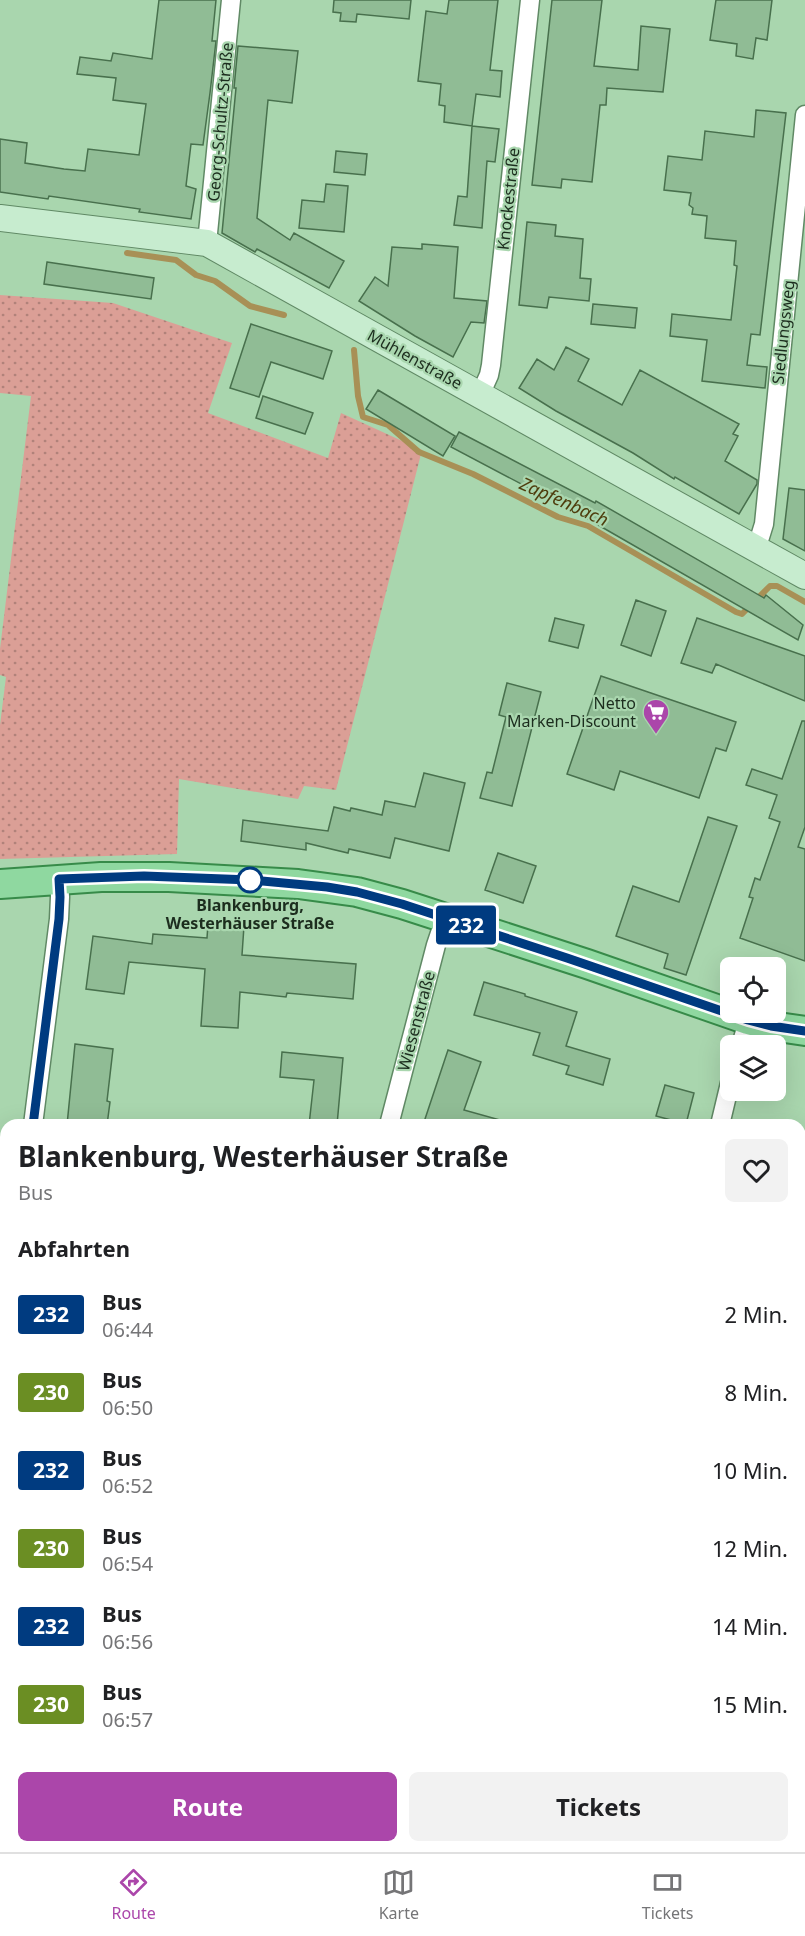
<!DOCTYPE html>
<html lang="de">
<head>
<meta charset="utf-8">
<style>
	:root { --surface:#fff; --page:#f2f2f2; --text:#202124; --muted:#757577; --line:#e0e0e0; --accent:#ab46aa }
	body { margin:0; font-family:"Noto Sans",sans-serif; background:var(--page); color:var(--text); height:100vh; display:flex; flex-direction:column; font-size:22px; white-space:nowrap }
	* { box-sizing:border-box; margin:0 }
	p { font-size:20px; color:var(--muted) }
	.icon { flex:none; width:33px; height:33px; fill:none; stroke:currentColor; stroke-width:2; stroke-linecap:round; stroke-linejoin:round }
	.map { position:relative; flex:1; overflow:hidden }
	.panel { position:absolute; left:0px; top:1119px; width:806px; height:734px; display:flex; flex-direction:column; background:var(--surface); border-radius:18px 18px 0 0; box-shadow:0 6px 24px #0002 }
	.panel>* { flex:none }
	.badge { padding:0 12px; border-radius:4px; font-size:21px; line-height:39px }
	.fabs { position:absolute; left:720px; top:957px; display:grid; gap:12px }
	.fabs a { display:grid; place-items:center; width:66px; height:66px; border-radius:9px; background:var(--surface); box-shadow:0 6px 24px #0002; font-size:30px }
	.map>.badge { position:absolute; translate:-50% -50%; box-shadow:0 0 0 3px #fff }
	h2 { padding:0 18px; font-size:22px; line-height:54px }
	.round { display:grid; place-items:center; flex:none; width:63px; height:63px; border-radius:9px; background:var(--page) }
	.headline { display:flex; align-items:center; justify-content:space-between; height:102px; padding:0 18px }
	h1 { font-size:28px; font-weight:700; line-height:45px }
	.button { display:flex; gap:12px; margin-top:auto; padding:12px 18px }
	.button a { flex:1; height:69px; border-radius:9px; background:var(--accent); color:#fff; font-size:24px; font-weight:700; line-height:69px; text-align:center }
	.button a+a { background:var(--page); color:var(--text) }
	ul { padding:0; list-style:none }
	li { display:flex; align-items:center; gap:18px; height:78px; padding:0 18px }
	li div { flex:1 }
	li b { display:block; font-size:22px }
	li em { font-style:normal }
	li .badge { min-width:66px; font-weight:700; text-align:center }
	.tab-bar { display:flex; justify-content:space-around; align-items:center; height:84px; border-top:2px solid var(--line); background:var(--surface); font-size:16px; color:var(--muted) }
	.tab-bar a { display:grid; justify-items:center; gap:3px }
	.tab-bar .active { color:var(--accent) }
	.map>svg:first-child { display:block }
	.park { fill:url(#park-dots) }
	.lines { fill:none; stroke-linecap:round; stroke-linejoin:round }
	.stream { stroke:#a89056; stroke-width:6 }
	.building { fill:#90bc95; stroke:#48704d; stroke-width:1.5 }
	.street-casing { stroke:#608965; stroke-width:21 }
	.secondary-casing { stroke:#608965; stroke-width:28 }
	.primary-casing { stroke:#378b49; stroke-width:32 }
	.street { stroke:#fff; stroke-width:18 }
	.secondary { stroke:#c7eccf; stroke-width:26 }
	.primary { stroke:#8fd8a0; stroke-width:28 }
	.line-casing { stroke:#fff; stroke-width:14 }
	.line { stroke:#003b80; stroke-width:9 }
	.stop-dot { fill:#fff; stroke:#003b80; stroke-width:3 }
	.labels { text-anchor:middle; stroke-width:4.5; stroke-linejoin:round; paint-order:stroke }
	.street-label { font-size:16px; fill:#1c2d1e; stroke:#a9d6ae }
	.poi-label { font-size:16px; fill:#1c2d1e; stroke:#a9d6ae; text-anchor:end }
	.stop-label { font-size:16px; font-weight:bold; fill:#1c2d1e; stroke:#a9d6ae }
	.water-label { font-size:18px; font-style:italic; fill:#4e3d0d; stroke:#a9d6ae }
</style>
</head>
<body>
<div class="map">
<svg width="805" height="1852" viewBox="0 0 805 1852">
	<defs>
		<pattern id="park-dots" width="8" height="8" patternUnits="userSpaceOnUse" patternTransform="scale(1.5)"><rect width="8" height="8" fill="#db9f96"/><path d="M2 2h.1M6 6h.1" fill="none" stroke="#b1827a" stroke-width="1.8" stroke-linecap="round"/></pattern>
	</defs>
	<rect width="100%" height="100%" fill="#a9d6ae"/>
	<path class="park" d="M0,295L113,303L232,343L208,413L328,458L341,413L422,450L336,790L304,786L298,799L179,779L177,854L0,859V725L6,677L0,675V649L31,396L0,393Z"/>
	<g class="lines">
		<path class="stream" d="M127,253L176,260L196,275L215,281L250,306L284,315
			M354,350L358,396L363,417L388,425L419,452L473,474L558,517L588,526L736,612L742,614L770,586H777L805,602"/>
	</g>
	<path class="building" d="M159,0H216L212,41H216L210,93L203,145L191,144L186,186L196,189L191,219L139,212L140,209L49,196L48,199L0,192V139L27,143L25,163L64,169L85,171L88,149L139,155L146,104L113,100L116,78L77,74L80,57L111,61L113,53L152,59Z
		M334,0H411L409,19L357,14L356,22L340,21L341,13L333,12Z
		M449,0H498L490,70L502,71L500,97L476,94L472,126L444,122L445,106L439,105L441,84L418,81L426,11L447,14Z
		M552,0H602L594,66L638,70L641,26L670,29L663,92L607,88L606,105H600L592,182L562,179L561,188L532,185Z
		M716,0H772L767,40L756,38L753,59L736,56L737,44L710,40Z
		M238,46L298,51L292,103L268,100L257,218L290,240L294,233L344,261L329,288L257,249L255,252L222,233L236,88H234Z
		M756,110L786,113L760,335L751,334L747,365L767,367L765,388L702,381L707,340L670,336L672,314L731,320L737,266L734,265L736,241L705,238L707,216L692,214L693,208L689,205L691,193L664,190L668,156L702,160L705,131L754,137Z
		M472,126L499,129L495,162L487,161L482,228L454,225L458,196L467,197Z
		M336,151L367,154L365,175L334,172Z
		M326,184L348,186L344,232L299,228L302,200L324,202Z
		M527,222L556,225L555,236L583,239L580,278L591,279L589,301L549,297L547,308L519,305Z
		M422,244L458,247L454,298L487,301L484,323L471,322L453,357L415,336L359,301L375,277L388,286L392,247L422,249Z
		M47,262L154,278L151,299L44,284Z
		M593,304L637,308L635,328L591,324Z
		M251,324L332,351L323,379L271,362L259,397L230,388Z
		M566,347L589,359L578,381L622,405L640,370L739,424L733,434L738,436L725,461L757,480V484L739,514L675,477L674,479L633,453L556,411L519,388L537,359L554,370Z
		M378,390L455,436L443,456L366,409Z
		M263,396L313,413L305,434L256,418Z
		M459,432L595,503L596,501L764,598L766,595L803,625L798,640L586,518L451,447Z
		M789,488L805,490V551L783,539Z
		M636,600L666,611L651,656L621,645Z
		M555,618L584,625L578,648L549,641Z
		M697,618L805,656V701L716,664L712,673L681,663Z
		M601,676L736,722L726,751L716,748L699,798L620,771L614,790L567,774Z
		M507,683L541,692L512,806L480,798L487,772L492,773L506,717L499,715Z
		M802,721H805V827L798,847L805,849V961L740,938L753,898L749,897L755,878L760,880L780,822L769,818L777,795L746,785L752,769L782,779Z
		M424,773L465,783L449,851L395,838L390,858L349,849L348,853L306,843V850L241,841L243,820L328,831L334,807L350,811L351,808L382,815L385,801L415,807Z
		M708,817L737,826L686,975L664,968L668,954L616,936L633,886L679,902Z
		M498,853L536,866L523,903L485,890Z
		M208,924L244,926L242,955L356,964L353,999L287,993L286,997L240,992L238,1028L201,1026L205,969L129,962L124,994L86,989L93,936L152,944L153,934L207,938Z
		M484,982L525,994V996L577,1012L566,1046L610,1059L603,1085L566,1074L569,1066L533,1055L540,1033L474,1015Z
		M75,1044L113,1049L107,1101L110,1102L107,1125H67Z
		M448,1050L481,1062L464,1110L500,1120L499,1125H423Z
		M282,1052L343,1058L337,1125H309L314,1080L280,1077Z
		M665,1085L694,1093L686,1124L656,1116Z"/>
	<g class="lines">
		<g class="street-casing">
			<path id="street" d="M207,243L231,0
				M480,395L489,375L491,365L530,0
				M754,547L760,537L764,524L805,115
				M741,1046L748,1020
				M33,1125L59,919L60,897L59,879
				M389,1125L436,945L445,918
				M720,1125L730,1083
				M0,1279H6
				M800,1322L805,1320
				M0,1395L6,1343
				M0,1692L6,1694
				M381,1846L393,1852"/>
		</g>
		<g class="secondary-casing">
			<path id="secondary" d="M0,218L207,243L805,576"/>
		</g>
		<g class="primary-casing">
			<path id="primary" d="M0,884L101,877H169L298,884L357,892L402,904L587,964L748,1020L771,1026L805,1031"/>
		</g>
		<use href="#street" class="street"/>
		<use href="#secondary" class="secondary"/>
		<use href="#primary" class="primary"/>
	</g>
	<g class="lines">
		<g class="line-casing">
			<path id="line" d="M33,1125L59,919L60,897L59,879L144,876L251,880L327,887L357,892L402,904L567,958L748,1020L771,1026L805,1031"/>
		</g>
		<use href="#line" class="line"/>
	</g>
	<defs>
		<g id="supermarket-pin" transform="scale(1.35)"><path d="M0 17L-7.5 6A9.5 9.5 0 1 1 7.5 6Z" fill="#ab46aa" stroke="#a9d6ae"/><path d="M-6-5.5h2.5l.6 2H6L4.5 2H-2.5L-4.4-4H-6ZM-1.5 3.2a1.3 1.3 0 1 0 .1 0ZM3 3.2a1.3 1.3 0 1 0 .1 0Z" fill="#fff"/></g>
	</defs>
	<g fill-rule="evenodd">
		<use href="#supermarket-pin" x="656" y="712"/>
	</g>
	<circle class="stop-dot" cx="250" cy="880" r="12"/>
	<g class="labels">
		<g class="street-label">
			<text transform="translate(220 122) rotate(-85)" y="6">Georg-Schultz-Straße</text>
			<text transform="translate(508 199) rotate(-84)" y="6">Knockestraße</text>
			<text transform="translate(783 332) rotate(-84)" y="6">Siedlungsweg</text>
			<text transform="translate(415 359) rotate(29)" y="6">Mühlenstraße</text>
			<text transform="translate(416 1021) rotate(-75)" y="6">Wiesenstraße</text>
		</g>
		<g class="poi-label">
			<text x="636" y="709">Netto<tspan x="636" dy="18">Marken-Discount</tspan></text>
		</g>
		<g class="stop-label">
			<text x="250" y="911">Blankenburg,<tspan x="250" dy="18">Westerhäuser Straße</tspan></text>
		</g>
		<g class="water-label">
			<text transform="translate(564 502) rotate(24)" y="6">Zapfenbach</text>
		</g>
	</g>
</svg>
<div class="fabs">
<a><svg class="icon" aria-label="locate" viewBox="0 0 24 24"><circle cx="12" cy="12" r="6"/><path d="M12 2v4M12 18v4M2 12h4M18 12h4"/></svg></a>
<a><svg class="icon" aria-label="layers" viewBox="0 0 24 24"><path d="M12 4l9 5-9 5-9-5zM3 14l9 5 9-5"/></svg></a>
</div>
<b class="badge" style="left:466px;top:925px;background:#003b80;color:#fff">232</b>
<section class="panel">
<div class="headline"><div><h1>Blankenburg, Westerhäuser Straße</h1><p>Bus</p></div><a class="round"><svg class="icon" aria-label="heart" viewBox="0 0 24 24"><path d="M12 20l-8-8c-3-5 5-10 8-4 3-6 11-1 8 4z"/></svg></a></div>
<h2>Abfahrten</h2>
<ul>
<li><span class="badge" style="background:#003b80;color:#fff">232</span><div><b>Bus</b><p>06:44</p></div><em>2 Min.</em></li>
<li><span class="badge" style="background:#6b8e23;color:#fff">230</span><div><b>Bus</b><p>06:50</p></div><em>8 Min.</em></li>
<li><span class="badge" style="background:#003b80;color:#fff">232</span><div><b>Bus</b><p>06:52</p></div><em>10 Min.</em></li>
<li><span class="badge" style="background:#6b8e23;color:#fff">230</span><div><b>Bus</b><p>06:54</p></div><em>12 Min.</em></li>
<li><span class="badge" style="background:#003b80;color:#fff">232</span><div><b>Bus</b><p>06:56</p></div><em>14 Min.</em></li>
<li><span class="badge" style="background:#6b8e23;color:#fff">230</span><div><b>Bus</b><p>06:57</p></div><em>15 Min.</em></li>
</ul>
<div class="button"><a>Route</a><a>Tickets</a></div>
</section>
</div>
<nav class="tab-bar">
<a class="active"><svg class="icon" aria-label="directions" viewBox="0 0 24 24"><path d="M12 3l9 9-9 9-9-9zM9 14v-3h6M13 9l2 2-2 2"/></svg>Route</a>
<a><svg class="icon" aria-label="map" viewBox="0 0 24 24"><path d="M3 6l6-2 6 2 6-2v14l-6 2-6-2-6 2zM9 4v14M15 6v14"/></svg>Karte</a>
<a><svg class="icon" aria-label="tickets" viewBox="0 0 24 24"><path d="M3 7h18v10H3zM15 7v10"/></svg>Tickets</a>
</nav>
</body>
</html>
